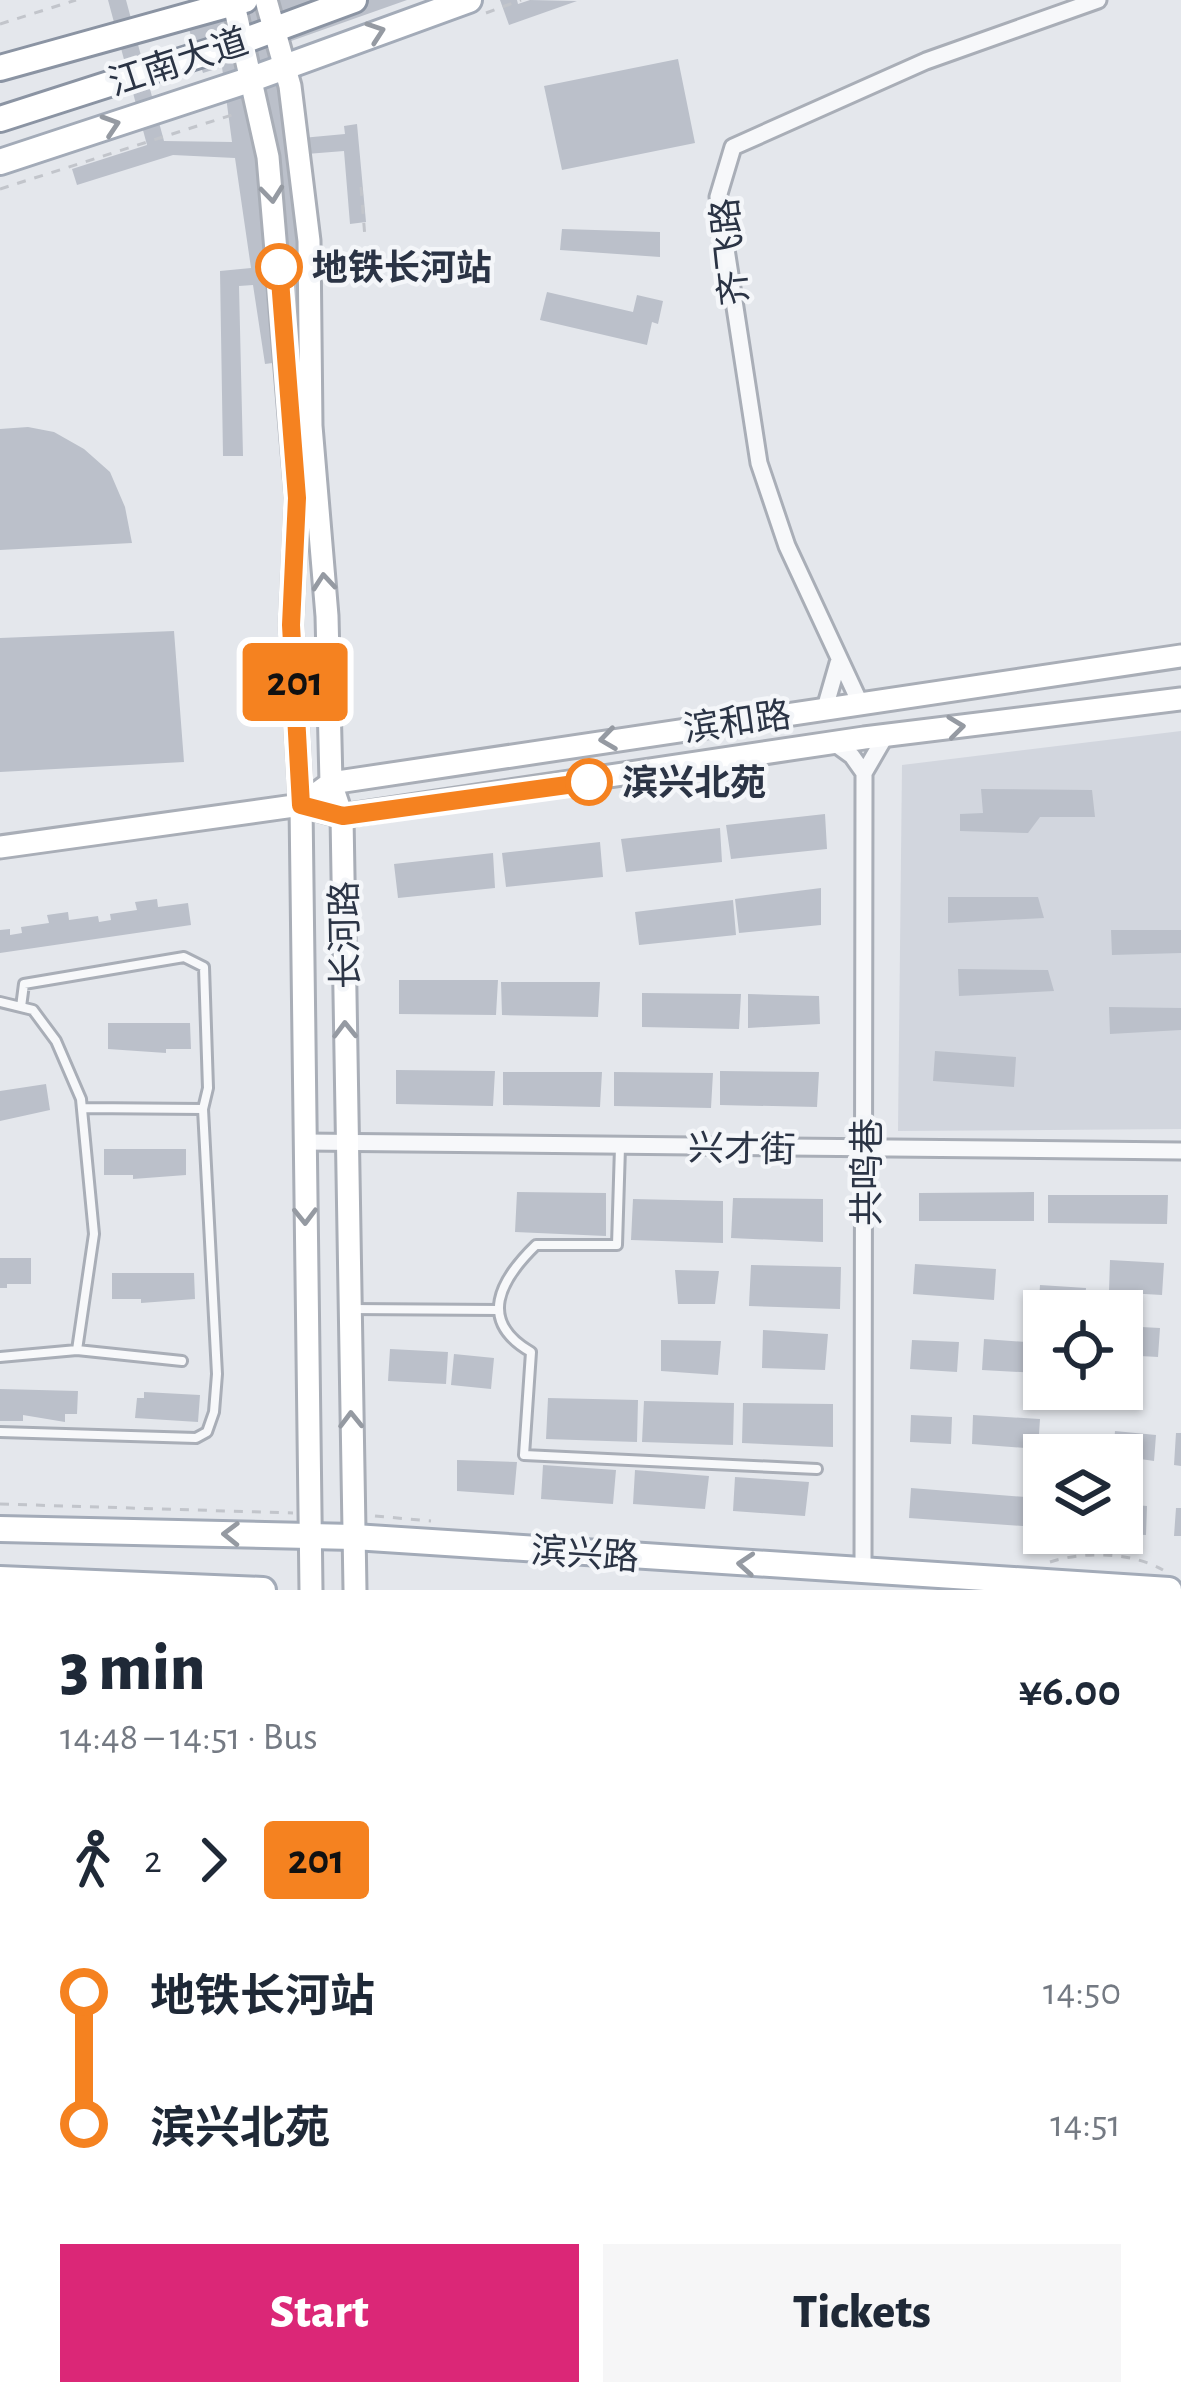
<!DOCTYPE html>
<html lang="en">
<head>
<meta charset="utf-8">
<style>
	:root { --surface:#fff; --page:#f6f6f7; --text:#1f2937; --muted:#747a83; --accent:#db2777 }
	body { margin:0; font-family:"Alegreya Sans","Noto Sans SC",sans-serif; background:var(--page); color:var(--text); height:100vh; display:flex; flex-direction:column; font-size:45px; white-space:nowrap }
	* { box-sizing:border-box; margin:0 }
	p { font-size:39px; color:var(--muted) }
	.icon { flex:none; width:66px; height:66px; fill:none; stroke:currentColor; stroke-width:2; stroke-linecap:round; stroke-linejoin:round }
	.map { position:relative; height:1590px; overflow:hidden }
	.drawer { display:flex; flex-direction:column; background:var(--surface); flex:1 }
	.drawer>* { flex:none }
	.badge { padding:0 24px; border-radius:9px; font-size:42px; line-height:78px }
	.fabs { position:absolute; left:1023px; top:1290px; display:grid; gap:24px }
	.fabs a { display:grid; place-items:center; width:120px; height:120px; border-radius:0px; background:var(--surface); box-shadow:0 3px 9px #0004; font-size:60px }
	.map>.badge { position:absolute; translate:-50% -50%; box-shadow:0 0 0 6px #fff }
	.legs { display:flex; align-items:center; gap:18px; height:132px; padding:0 60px; font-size:39px }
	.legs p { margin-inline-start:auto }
	.summary { display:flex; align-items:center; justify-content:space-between; height:204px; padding:0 60px }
	h1 { font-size:66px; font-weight:800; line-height:90px }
	.action { display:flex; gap:24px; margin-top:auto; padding:24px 60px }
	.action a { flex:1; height:138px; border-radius:0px; background:var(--accent); color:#fff; font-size:48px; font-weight:800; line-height:138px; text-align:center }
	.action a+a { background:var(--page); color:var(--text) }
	ul { padding:0 60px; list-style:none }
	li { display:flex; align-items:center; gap:42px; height:132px; font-size:45px }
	li i { display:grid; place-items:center; width:18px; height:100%; margin:0 15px; background:currentColor }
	li i::after { content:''; width:30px; height:30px; margin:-15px; border:9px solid; border-radius:50%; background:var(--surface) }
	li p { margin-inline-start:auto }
	li:first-child i { background:linear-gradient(#0000 50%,currentColor 0) }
	li:last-child i { background:linear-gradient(currentColor 50%,#0000 0) }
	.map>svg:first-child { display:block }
	.built { fill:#d2d6de }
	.building { fill:#bbc0ca }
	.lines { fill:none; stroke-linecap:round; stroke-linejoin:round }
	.service-casing { stroke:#a9aeb7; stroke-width:14 }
	.minor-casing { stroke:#a9aeb7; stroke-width:21 }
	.secondary-casing { stroke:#a9aeb7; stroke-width:27 }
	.primary-casing { stroke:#a3abb8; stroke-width:30 }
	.trunk-casing { stroke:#8b94a3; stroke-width:30 }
	.path { stroke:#c2c5cb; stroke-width:3; stroke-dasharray:9 9; stroke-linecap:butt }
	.service { stroke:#f7f8fa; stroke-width:8 }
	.minor { stroke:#f7f8fa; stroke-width:15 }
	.secondary { stroke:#fff; stroke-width:21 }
	.primary { stroke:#fff; stroke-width:24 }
	.trunk { stroke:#fff; stroke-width:24 }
	.oneway { stroke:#959aa2 }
	.line-1-casing { stroke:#fff; stroke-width:27 }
	.line-1 { stroke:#f58220; stroke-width:18 }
	.stop-1-dot { fill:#fff; stroke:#f58220; stroke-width:6 }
	.labels { text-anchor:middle; stroke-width:9; stroke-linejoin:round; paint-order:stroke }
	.street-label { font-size:36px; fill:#2b3445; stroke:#f4f6f9 }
	.stop-label { font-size:36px; font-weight:bold; fill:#2b3445; stroke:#f4f6f9; text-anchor:start }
</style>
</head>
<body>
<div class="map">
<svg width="1181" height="1590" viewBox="0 0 1181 1590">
	<rect width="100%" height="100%" fill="#e4e7ec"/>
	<path class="built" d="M1181,731V1129L898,1131L902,765Z"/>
	<path class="building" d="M108,0H126L164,141L232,142L222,67L203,73L187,23L210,0H407L277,46L291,139L345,134L344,126L357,124L366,222L350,224L344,151L294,155L318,357L265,364L253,285L239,286L243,456H223L220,271L251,268L235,158L173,155L77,185L72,169L147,145Z
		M500,0H517L518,4L530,0L577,1L509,25Z
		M678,59L695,143L562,170L544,86Z
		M562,229L660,232V257L560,250Z
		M547,292L633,312L637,295L663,301L658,324L652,322L647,345L540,320Z
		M28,427L54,432L84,449L110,472L125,507L132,543L0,550V429Z
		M174,631L184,762L0,772V638Z
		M981,789L1092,790L1095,817H1040L1028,833L960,831V814L983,813Z
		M825,814L827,849L731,859L726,825Z
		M720,828L722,862L626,872L621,839Z
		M600,842L603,877L506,887L502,853Z
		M493,853L495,888L398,898L394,864Z
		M821,888V925L739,933L735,899Z
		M948,897H1038L1044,918L948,923Z
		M157,899L158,907L188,903L191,925L0,953V930L10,929V935L22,933L21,927L49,923L47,915L68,912L69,920L98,916L99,922L111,920L110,914L137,910L135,902Z
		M733,900L736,935L639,945L635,912Z
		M1111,930H1181V953L1112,955Z
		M958,969L1048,970L1054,991L959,996Z
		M399,980H498L496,1015L399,1014Z
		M501,982H600L598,1017L502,1015Z
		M642,993L741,994L739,1029L642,1027Z
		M748,994L819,996L820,1024L748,1028Z
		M1109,1007L1181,1008V1030L1110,1034Z
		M108,1023H190L191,1049H166V1053L108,1049Z
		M935,1051L1016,1057L1014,1087L933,1081Z
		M396,1070L495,1071L493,1106L396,1104Z
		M720,1071L819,1072L817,1107L720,1105Z
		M503,1072H602L600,1107L503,1105Z
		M614,1072L713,1073L711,1108L614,1106Z
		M46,1084L50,1110L0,1121V1091Z
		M104,1149H186V1175L133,1179V1175H104Z
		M517,1192L606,1193V1236L515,1232Z
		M1034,1192V1221H919V1193Z
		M1048,1195H1168L1167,1224L1048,1223Z
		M733,1198L823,1199V1242L731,1238Z
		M633,1199L723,1201V1243L631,1240Z
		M0,1258H31V1284H7V1288H0Z
		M1110,1260L1164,1263L1162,1295L1109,1292Z
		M915,1264L996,1269L994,1300L913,1294Z
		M751,1265L841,1267L840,1309L749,1306Z
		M675,1270L719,1271L715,1304H678Z
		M112,1273H194L195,1299L141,1303V1299H112Z
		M1040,1285L1086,1288L1084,1311H1044V1315H1038Z
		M1122,1326L1160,1328L1158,1357L1122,1355Z
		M763,1330L828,1334L825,1370L762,1368Z
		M984,1339L1039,1343L1037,1373L982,1370Z
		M661,1340L721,1341L718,1375L661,1371Z
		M912,1340L959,1342L957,1372L910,1369Z
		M390,1349L448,1352L446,1384L388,1381Z
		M454,1354L494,1358L491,1389L451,1385Z
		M0,1389L78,1391L77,1414H65V1422L23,1415V1421H0Z
		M1074,1389H1113L1111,1405L1073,1402Z
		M144,1392L200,1395L198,1422L135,1418L137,1398H144Z
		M548,1398L638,1400L637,1442L546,1439Z
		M644,1401L734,1403L733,1445L642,1442Z
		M743,1403L833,1404V1447L742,1443Z
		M911,1415L952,1417L951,1444L910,1442Z
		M973,1415L1040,1419L1038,1449L972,1444Z
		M1115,1431L1156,1435L1154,1461L1113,1455Z
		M1176,1433H1181V1466L1174,1465Z
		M457,1460L517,1462L514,1495L457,1491Z
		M543,1465L616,1470L613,1504L541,1499Z
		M635,1470L709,1476L705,1509L633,1504Z
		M735,1477L809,1482L805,1516L733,1511Z
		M911,1488L1038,1498L1036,1527L909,1518Z
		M1122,1504L1147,1506L1146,1535L1122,1534Z
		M1176,1508H1181V1536H1174Z"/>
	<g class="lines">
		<g class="service-casing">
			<path id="service" d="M0,1002L33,1010L56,1041L81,1099L94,1234L77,1350
				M82,1108L203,1109
				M620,1147L617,1245H536C500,1280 477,1321 531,1352L524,1455L817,1469
				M351,1309L499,1310
				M0,1357L77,1350L182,1361
				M0,1432L196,1438L207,1432L214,1412L217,1374L203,1109L208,1088L204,967L184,957L24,984L21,1007"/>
		</g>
		<g class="minor-casing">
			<path id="minor" d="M860,703L787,546L759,463L718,197L733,147L926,61L1098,0
				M825,708L838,663
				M834,743L852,756L864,773
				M304,1142L1181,1151
				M863,1572L864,773L886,735"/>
		</g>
		<g class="secondary-casing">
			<path id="secondary" d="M233,0L268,157L297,498L291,625L301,805L311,1590
				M266,0L290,86L309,241L311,426L327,616L331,783L342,816L355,1590
				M301,805L331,783L1181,656
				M0,847L301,805L342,816L864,738L1181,699"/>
		</g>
		<g class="primary-casing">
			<path id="primary" d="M0,162L252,79L469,0
				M0,1529L354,1537L1169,1590
				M0,1579L263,1590"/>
		</g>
		<g class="trunk-casing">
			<path id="trunk" d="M0,68L245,0
				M0,119L243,41L354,0"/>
		</g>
		<path class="path" d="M486,13L521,0
			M0,24L76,0
			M361,187L365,238
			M0,189L238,113
			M0,1504L293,1513
			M375,1516L431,1521
			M1050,1562C1084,1551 1132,1552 1163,1570"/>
		<use href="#service" class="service"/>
		<use href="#minor" class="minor"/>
		<use href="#secondary" class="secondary"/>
		<use href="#primary" class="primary"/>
		<use href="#trunk" class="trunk"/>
	</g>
	<defs><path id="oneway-chevron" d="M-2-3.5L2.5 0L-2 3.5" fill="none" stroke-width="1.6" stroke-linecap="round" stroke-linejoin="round" transform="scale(3)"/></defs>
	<g class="oneway">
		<use href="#oneway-chevron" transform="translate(376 32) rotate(-19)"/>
		<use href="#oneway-chevron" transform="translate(111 125) rotate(-18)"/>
		<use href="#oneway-chevron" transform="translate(272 194) rotate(84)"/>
		<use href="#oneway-chevron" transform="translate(324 582) rotate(-95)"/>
		<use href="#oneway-chevron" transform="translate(956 727) rotate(-7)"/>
		<use href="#oneway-chevron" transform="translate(608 739) rotate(172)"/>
		<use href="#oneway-chevron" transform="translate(345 1030) rotate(-91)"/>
		<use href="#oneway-chevron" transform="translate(305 1216) rotate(89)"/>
		<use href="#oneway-chevron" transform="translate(351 1420) rotate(-91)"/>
		<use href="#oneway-chevron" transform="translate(231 1534) rotate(-179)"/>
		<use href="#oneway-chevron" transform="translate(746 1564) rotate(-176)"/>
	</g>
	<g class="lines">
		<g class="line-1-casing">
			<path id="line-1" d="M279,267L297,498L291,625L301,805L343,816L589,782"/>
		</g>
		<use href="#line-1" class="line-1"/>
	</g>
	<g class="stop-1-dot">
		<circle cx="279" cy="267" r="21"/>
		<circle cx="589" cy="782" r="21"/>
	</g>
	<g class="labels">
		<g class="street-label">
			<text transform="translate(178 61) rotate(-18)" y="13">江南大道</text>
			<text transform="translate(729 252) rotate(-96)" y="13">齐飞路</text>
			<text transform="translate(737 721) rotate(-8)" y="13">滨和路</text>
			<text transform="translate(344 935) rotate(-91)" y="13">长河路</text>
			<text transform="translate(742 1148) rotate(1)" y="13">兴才街</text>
			<text transform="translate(866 1172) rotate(-90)" y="13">共鸣巷</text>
			<text transform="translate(585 1553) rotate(4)" y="13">滨兴路</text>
		</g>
		<g class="stop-label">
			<text x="312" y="280">地铁长河站</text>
			<text x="622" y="795">滨兴北苑</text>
		</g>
	</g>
</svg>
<div class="fabs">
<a><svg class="icon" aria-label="locate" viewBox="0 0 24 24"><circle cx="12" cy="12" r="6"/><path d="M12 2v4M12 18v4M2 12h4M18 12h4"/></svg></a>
<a><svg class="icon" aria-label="layers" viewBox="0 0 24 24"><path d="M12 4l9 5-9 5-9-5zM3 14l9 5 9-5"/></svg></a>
</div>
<b class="badge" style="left:295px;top:682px;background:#f58220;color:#111">201</b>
</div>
<section class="drawer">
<div class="summary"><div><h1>3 min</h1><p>14:48 – 14:51 · Bus</p></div><b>¥6.00</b></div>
<div class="legs"><svg class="icon" aria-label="walk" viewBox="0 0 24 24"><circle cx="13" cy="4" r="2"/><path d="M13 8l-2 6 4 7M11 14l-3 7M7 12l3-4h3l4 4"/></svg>2<svg class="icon" aria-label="forward" viewBox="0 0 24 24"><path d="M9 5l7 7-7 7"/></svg><b class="badge" style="background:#f58220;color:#111">201</b></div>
<ul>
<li><i style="color:#f58220"></i><b>地铁长河站</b><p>14:50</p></li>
<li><i style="color:#f58220"></i><b>滨兴北苑</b><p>14:51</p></li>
</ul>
<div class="action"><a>Start</a><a>Tickets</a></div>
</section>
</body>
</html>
